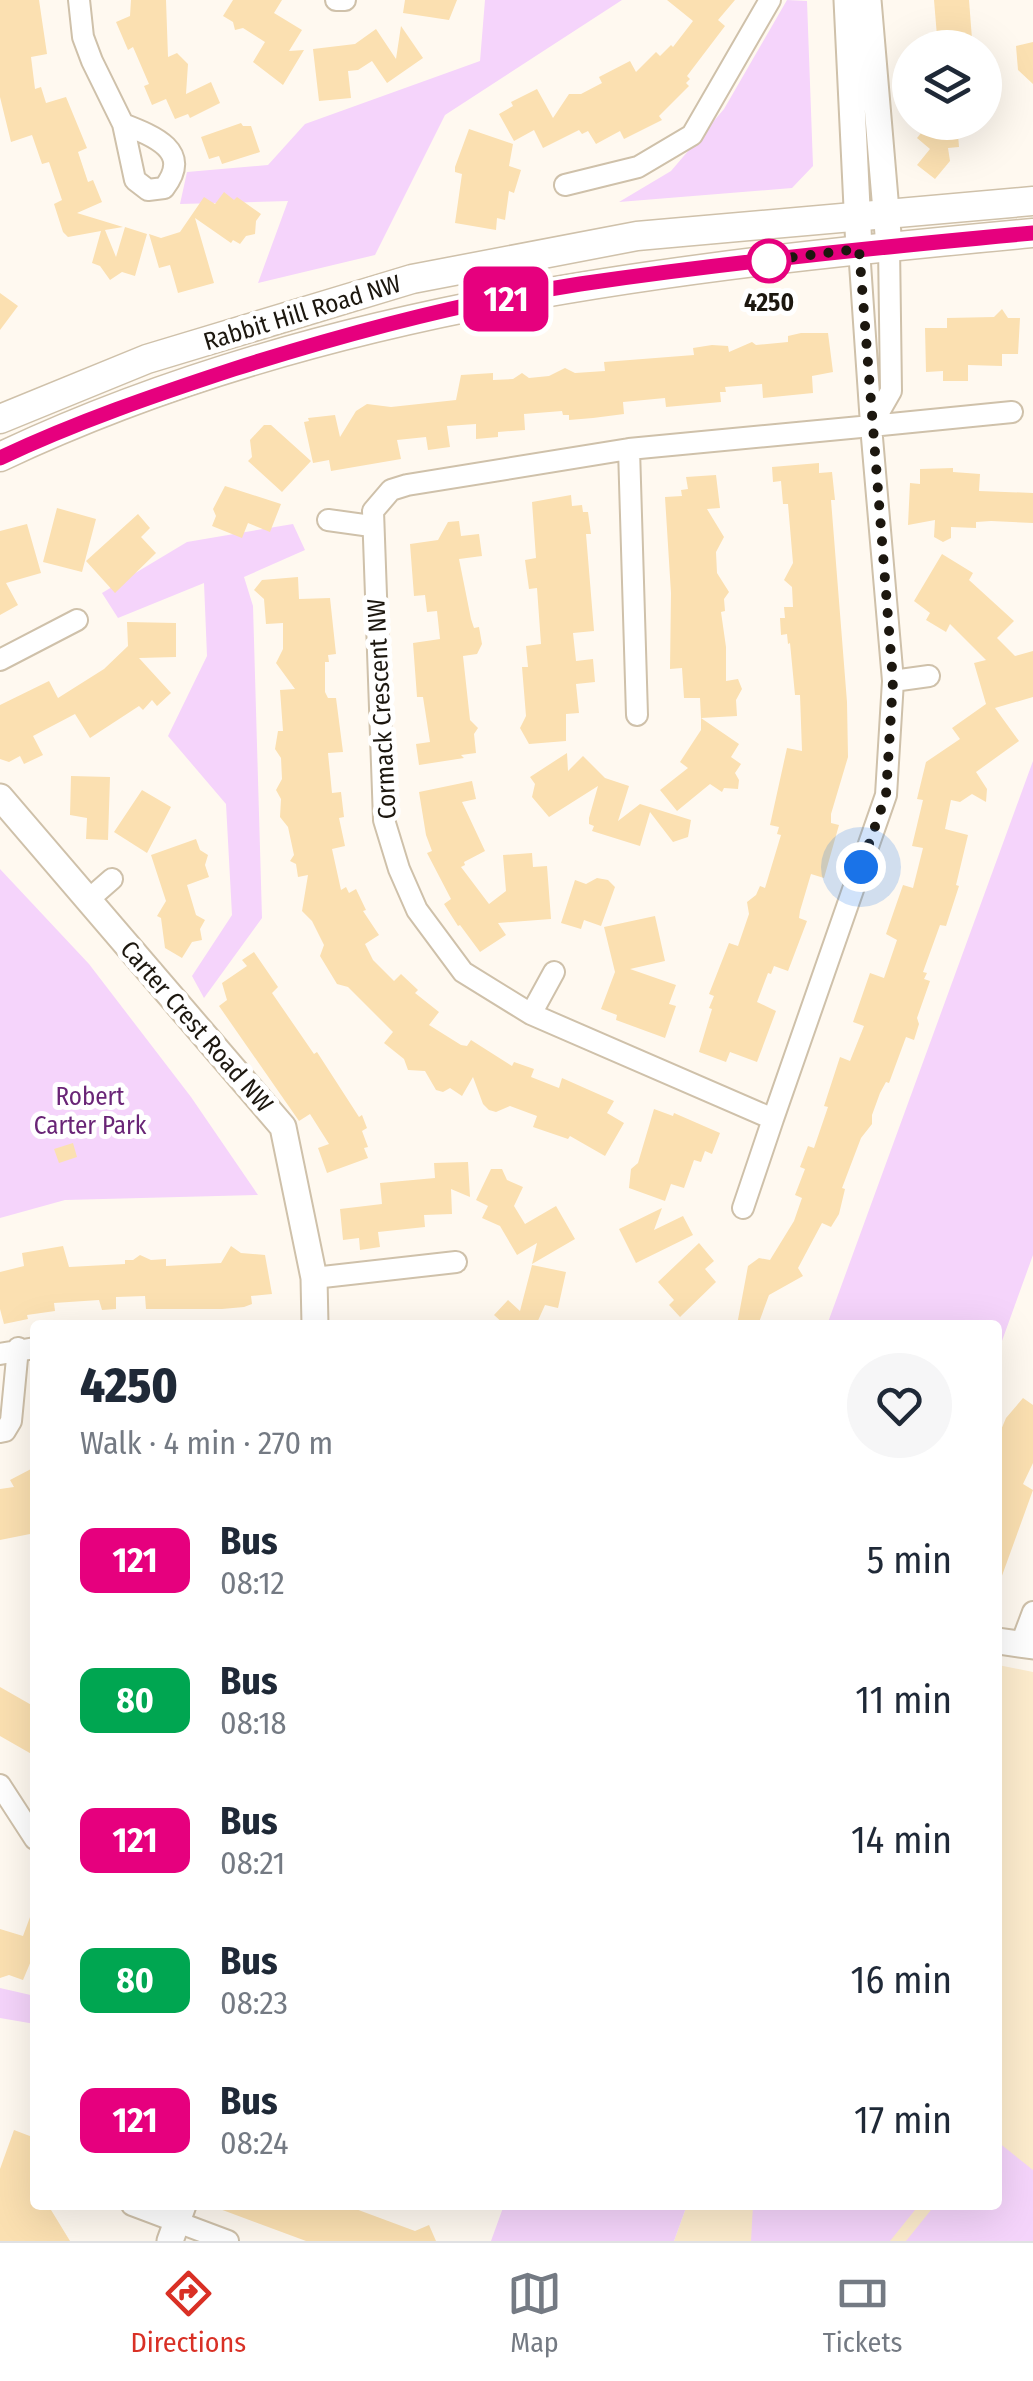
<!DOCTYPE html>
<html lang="en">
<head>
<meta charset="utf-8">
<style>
	:root { --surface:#fff; --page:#f6f6f7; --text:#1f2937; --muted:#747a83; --line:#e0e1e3; --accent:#d93025 }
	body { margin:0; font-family:"Fira Sans Condensed",sans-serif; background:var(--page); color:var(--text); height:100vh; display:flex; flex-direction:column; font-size:38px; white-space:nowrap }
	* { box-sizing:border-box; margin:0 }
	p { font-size:32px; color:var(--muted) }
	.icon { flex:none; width:55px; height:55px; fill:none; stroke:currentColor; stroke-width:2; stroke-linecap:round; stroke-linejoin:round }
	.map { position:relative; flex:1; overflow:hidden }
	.drawer { position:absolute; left:30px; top:1320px; width:972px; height:890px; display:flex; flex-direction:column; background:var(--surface); border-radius:10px; box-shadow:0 10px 40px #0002 }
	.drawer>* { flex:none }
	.badge { padding:0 20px; border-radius:15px; font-size:35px; line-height:65px }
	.tools { position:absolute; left:892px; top:30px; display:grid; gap:20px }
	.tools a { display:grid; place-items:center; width:110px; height:110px; border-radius:50%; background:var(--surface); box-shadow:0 10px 40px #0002; font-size:50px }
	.you { position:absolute; width:50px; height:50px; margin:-25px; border:8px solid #fff; border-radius:50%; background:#1a73e8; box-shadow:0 0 0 15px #1a73e833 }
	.map>.badge { position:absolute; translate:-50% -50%; box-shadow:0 0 0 5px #fff }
	.round { display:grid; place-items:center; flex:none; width:105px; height:105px; border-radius:52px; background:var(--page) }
	.summary { display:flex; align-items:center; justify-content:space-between; height:170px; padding:0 50px }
	h1 { font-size:48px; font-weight:800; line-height:75px }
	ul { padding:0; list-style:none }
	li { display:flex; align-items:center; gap:30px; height:140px; padding:0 50px }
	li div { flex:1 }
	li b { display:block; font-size:38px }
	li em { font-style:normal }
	li .badge { min-width:110px; font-weight:700; text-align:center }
	.tab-bar { display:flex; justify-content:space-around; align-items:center; height:140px; border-top:2px solid var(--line); background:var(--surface); font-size:28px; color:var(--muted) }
	.tab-bar a { display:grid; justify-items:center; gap:5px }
	.tab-bar .on { color:var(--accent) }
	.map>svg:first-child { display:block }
	.built { fill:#fdeccd }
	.green { fill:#f5d4fb }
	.building { fill:#fbe0b1 }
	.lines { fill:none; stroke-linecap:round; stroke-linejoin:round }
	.minor-casing { stroke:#cfc1aa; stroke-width:24 }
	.tertiary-casing { stroke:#cfc1aa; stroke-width:29 }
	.secondary-casing { stroke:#cfc1aa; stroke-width:31 }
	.minor { stroke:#fff; stroke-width:20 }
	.tertiary { stroke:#fff; stroke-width:25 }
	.secondary { stroke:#fff; stroke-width:28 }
	.line-casing { stroke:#fff; stroke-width:22 }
	.line { stroke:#e6007e; stroke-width:15 }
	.walk { stroke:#1c170f; stroke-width:10; stroke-dasharray:0 18 }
	.stop-dot { fill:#fff; stroke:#e6007e; stroke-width:5 }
	.labels { text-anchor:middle; stroke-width:10; stroke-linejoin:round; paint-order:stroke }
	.stop-label { font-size:25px; font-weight:bold; fill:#1c170f; stroke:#fff }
	.street-label { font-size:25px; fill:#1c170f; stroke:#fff }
	.park-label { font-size:25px; fill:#692576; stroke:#fff }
</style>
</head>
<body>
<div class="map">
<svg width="1033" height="2241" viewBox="0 0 1033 2241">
	<rect width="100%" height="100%" fill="#fff9f0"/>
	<path class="built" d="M998,1665L1033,1672V2241H674L687,2205H998Z"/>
	<path class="green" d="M485,0H622L445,115L375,255L258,283L288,201L180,204L187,172L268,165L305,124L480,61Z
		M787,0L807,1L813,166L792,188L619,202L671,171L724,109Z
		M293,524L305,550L244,577L253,606L262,918L204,998L192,976L232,915L226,804L168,736L207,656L204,583L118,618L102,593L187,542Z
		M1033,761V1255L998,1352V1325H827Z
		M0,869L89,964L191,1097L258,1195L65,1200L0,1218Z
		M0,1988L35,1996V2024L0,2018Z
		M998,2142L1033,2170V2241H906L935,2205H998Z
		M504,2205H687L674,2241H491Z
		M753,2205H919L890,2241H751Z"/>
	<path class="building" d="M0,0H39L47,54L31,57L35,89L41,87L46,103L66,97L87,148L78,152L88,182L93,180L102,202L77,213L123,227L105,230L116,257L125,227L147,234L135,276L122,272L110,280L100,266L92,263L101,231L68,237L63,232L54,204L62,200L49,162L42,164L32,135L11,142L0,97Z
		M131,0H166L168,57L177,53L188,64L186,94L211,82L220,103L190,118L188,114L175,119L166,99L152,105L144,86L149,84L133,47L128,50L116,22L130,16Z
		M233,0H282L274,13L302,30L289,51L304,50L283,85L253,62L265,42L243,28L235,30L233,22L223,16Z
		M405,0H457L449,20L403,13Z
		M667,0H735L718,20L725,26L687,76L690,79L686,83L689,86L659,116L662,120L624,139L620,131L596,144L588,131L582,134L579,130L543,148L534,130L514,141L499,114L513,106L511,102L537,89L553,118L569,94H581L602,83L599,77L630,61L636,72L656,52L660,56L671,45L673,47L693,21Z
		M934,0H969L972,39L965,40L966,48H938Z
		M401,26L423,58L387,83L372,61L358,70L348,71L351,98L319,101L313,49L355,44L376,29L396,59Z
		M1033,42V84L1018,70L1016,46Z
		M930,122H957L959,147L948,148L950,161L935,179L917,165L930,149L917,138Z
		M241,123L243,126H251L260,152L222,164L219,156L209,159L201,137Z
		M469,129L513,144L509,166L521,170L514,193L509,191L505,220L497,218L496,230L455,223L462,174L455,172V167Z
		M224,192L234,200L237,197L261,214L256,221L255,234L246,236L240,244L233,240L231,243L195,218L214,283L178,293L170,265L159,268L149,234L161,238L180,232L204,197L215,204Z
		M0,293L18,306L0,330Z
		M1002,309L1008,318H1020L1018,354H1002V366L968,365V381H943V371L926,372L925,328H947V318L994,317Z
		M801,333H828L833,372L812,376L813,393L763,398L762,384L725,387L726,392H720L721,402L666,407L665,398L623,402L624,414L593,418L569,420V415H563L562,411L524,414L525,430L498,432V437L476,439V424L447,426L450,447L428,450L426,437L397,440L401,459L331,471L329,460L313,463L304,422L309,421L308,418L335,415L340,437L356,411L367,404L391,407L456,400L461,375L493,373V380L513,379L522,373L529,378L549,376L565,368L575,373L605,371L604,362L694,355L693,348L712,345L728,346L729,352L752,342L756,345L788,342V336Z
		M264,425H271L311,461L282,492L248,461L252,457L250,440Z
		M819,463V473L832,472L835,500H831L847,702L848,757L831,814V823L839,825L824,878L811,874L800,911L799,918L807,921L788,971L774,966L771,974L768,973L757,1002L776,1011L757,1062L730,1052L726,1062L699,1052L712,1009L709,1008L714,996L709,994L729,943L738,946L749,914L747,902L756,895L760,886L765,888L781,835L777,834L779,827L770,825L787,748L802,751L800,695H795L790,643L788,644L787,634L781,635L780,618H785L784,607H793L792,587L784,580L793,563L788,504H783L781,481L773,482L772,467Z
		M953,468V472L980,474L979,491L1033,493V523L991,521L976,522V528L951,527V538L943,542L934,537L935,520L908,525L910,483L920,484V469Z
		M716,475L720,508L707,509L724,537L716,552L717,573L729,592L724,599L725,611L721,612L726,647V681L738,679L742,689L736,700L737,716L701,718L700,698H684L682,668L670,669L671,593L665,497L682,496L681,490L688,489L686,477Z
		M225,486L281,504L270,532L248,523L242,538L212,526L216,516L213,509Z
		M571,495L572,506L582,505L583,512H588L591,534H586L594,631L573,633L576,661L593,659L595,682L576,684L579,713L566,714V741L529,744L520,728L526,716L522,667H528L526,646L541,644L537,588L529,589L525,560L536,558L532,502Z
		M57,508L96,519L82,572L43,562Z
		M138,514L150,528L141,537L156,553L115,593L86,561Z
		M459,521L461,536L479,534L482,556L459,559L471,619L474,628L479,627L482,644L477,654L463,656L470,720L478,728L474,734L476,753L461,755L464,758L419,765L416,744L430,742L423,697H417L413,643L440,639L437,611L427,612L425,595L414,596L410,544L438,540L448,522Z
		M27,524L41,573L6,583L18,605L0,615V531Z
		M942,554L973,573L969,580L1014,621L997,638L1015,656L1033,651V697L995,708L1019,741L976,772L987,789L986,802L972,794L960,802L951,800L945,829L968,835L956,885L959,886L946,926L940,925L923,972L927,973L924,979L930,981L917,1018L919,1024L914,1040L906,1037L889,1083L886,1082L880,1093L872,1115V1124L861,1138L842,1188L845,1189L839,1214L831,1227L822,1223L798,1268L803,1276L769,1295L758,1325H737L748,1266L759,1258L770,1260L794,1221L802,1198L795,1195L805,1169L800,1167L808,1146L814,1148L828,1107L824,1106L840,1057L850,1061L864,1026L853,1022L870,973L884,978L897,940L886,934L903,885L913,888L923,848L912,846L923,800L917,799L926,762L960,739L952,728L986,704L974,663L986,660L950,624L946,632L926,620L930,613L914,601Z
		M298,577L299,599L330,598L336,654L328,655L329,662H325V692L328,698H336L343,752L328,753L332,793L341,792L344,817L339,818L345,846L332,849L341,890L346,887L349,893L356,889L366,910L363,911L379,935L365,944L373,960L394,981L401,974L418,990L415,993L439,1012L429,1025L461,1045L467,1046L471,1040L512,1066L514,1062L534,1069L531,1077L559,1088L562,1078L614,1101L607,1113L624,1123L605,1156L570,1136L568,1139L533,1127L537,1116L510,1106L496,1112L489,1110L483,1104L473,1077L462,1096L450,1088L443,1092L436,1090L425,1071L408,1070L404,1059L384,1043L393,1032L348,987L337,984L320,956L324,945L312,921L302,911L308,875L298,877L296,864L290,861L294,855L288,827L280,817L281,799L276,790L282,779L281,758L275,749L278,731H283L280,690L295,689L276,663L283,649V623L266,624L264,599L254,590L262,580Z
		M127,622L176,623V657L139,658L171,693L157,706L152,700L143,710L139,706L90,738L75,714L33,736L43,755L24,764L20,756L9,762L0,759V705L49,681L58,698L104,669L128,646Z
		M701,718L739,744L731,757L741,764L735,773L739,780L738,789L724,788L722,792L710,784L677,811L660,790L688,768L680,762L701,730Z
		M567,753L568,771L583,756L605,778L629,786L618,821L640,804L691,820L688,837L673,842L650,812L640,846L592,831L594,826L589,824V818L598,786L549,817L532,797L535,784L530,777Z
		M71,776L110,777L108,840L86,839L87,818L70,815Z
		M472,781L476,799L462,802L485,851L464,862L465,865L461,867L489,904L506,891L503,855L532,853L533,867L547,866L551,919L498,923L506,935L480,952L460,925L458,926L444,904L451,899L427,853L432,851L426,835L419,792Z
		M142,790L171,807L147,853L114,832Z
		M196,839L200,850L208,855L205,865L209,877L187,885L196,915L205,920L200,929L202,940L192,942L182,958L165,948L161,918L157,916L166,901L151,855Z
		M597,878L608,880L615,887L601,926L584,920L581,929L561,923L575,880L586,884Z
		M655,916L665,961L630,969L676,985L669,1004L676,1006L665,1038L616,1020L617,1015L601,1009L615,972L604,927Z
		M254,952L278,987L272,993L314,1054L317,1052L359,1117L362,1115L367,1128L362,1131L368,1147L364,1148L368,1158L327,1173L318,1148L329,1144L310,1114L299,1121L219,1006L227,1000L222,983L247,966L242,960Z
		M654,1109L673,1116L674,1113L720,1133L712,1154L705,1151L701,1162L694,1160L684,1188L671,1184L665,1201L629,1188L631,1169L638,1163Z
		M73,1143L77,1157L59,1163L54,1149Z
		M468,1162L470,1197L451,1189L452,1214L424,1215L425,1227L378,1232L380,1247L360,1250L359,1238L343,1240L340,1209L382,1204L380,1183L435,1178L434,1163Z
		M491,1169H502L507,1180L523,1187L514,1206L525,1224L556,1206L575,1239L532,1264L537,1243L517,1255L500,1226L482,1218L488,1206L476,1200Z
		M662,1208L654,1230L683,1216L693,1235L636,1263L619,1229Z
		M699,1243L714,1261L705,1269L716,1282L680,1317L669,1305L674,1300L658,1282Z
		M63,1246L69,1267L125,1264V1260H133L140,1255L151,1260L166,1259V1266L221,1263L231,1246L241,1253L265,1255L272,1294L251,1296L252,1304L244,1307L222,1309H146L145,1296L116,1297V1309L102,1310L99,1300L54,1303L55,1311L27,1315L28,1319L4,1324L0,1309V1272L24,1266L22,1253Z
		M532,1265L566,1272L558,1308L545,1305L536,1325H505L494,1315L508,1300L520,1311Z
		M1023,1398L1033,1405V1463L1023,1484L1033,1490L999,1584L998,1437L1006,1418Z
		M31,1469L35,1477V1533L0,1540V1489L14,1487L10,1480Z
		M0,1687L35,1707V1756L0,1736Z
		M33,1909L35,1962L31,1961L23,1980L9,1975L0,1978V1929L23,1936Z
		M14,2130L35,2138V2205H48L70,2241H0V2169Z
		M209,2205H345L415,2231L429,2225L436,2241H306Z"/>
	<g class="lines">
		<g class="minor-casing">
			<path id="minor" d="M79,0L83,37L92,61L123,124L135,180L148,190L164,188C193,151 154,136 123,124
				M336,0H345
				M565,185L638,167L692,135L770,0
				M859,249L871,424
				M871,426L893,681L886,795L773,1119L531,1014L463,972L417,910L399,869L384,820L373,511L391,490L407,485L629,449Z
				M871,426L891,391L889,246
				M871,426L1012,412
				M629,449L637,715
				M328,520L371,526
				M0,660L77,620
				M893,681L929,676
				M88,900L112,879
				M531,1014L554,972
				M743,1208L773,1119
				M314,1278L456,1262
				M0,1354L35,1348
				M0,1432L5,1431L11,1421L18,1348
				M1021,1644L1033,1612
				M0,1785L35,1839
				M132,2205L228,2241"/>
		</g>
		<g class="tertiary-casing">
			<path id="tertiary" d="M847,0L859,249
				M868,0L889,246
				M0,797L283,1127L314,1278L315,1325
				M998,1641L1033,1646
				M170,2241L183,2205"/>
		</g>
		<g class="secondary-casing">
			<path id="secondary" d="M0,419L147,359L412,279L637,236L1033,201
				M0,457C323,304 681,266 1033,233"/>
		</g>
		<use href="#minor" class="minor"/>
		<use href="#tertiary" class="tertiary"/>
		<use href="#secondary" class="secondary"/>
	</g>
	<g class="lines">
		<g class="line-casing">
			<path id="line" d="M0,458C76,422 155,395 234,369C347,333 463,302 580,284C731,262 882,247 1033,233"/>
		</g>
		<use href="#line" class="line"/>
		<path class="walk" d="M769,261L754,262L859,249L893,681L886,795L861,867"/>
	</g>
	<circle class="stop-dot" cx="769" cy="261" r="20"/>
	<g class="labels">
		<g class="stop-label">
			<text x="769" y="311">4250</text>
		</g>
		<g class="street-label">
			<text transform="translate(302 312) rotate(-17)" y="9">Rabbit Hill Road NW</text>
			<text transform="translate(381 709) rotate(-93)" y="9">Cormack Crescent NW</text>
			<text transform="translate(197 1026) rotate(49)" y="9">Carter Crest Road NW</text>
		</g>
		<g class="park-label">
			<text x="90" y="1105">Robert<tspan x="90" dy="29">Carter Park</tspan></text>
		</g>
	</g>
</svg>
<div class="tools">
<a><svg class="icon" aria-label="layers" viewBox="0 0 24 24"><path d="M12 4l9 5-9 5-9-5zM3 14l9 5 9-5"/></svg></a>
</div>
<div class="you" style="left:861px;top:867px"></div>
<b class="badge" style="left:506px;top:299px;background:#e6007e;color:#fff">121</b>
<section class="drawer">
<div class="summary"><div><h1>4250</h1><p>Walk · 4 min · 270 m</p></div><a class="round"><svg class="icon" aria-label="heart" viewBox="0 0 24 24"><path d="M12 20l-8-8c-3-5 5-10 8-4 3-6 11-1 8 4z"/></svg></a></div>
<ul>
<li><span class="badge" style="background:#e6007e;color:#fff">121</span><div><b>Bus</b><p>08:12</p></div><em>5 min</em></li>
<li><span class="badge" style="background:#00a651;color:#fff">80</span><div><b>Bus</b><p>08:18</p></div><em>11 min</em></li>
<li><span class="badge" style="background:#e6007e;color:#fff">121</span><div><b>Bus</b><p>08:21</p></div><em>14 min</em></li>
<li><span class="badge" style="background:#00a651;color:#fff">80</span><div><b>Bus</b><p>08:23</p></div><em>16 min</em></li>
<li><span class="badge" style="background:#e6007e;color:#fff">121</span><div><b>Bus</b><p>08:24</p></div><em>17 min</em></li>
</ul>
</section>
</div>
<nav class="tab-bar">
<a class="on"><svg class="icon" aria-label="directions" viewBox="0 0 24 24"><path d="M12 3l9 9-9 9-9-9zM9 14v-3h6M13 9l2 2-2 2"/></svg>Directions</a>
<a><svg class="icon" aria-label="map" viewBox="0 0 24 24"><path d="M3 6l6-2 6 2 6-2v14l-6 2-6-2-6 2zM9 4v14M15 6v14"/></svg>Map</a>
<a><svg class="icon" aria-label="tickets" viewBox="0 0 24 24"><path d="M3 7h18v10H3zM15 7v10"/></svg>Tickets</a>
</nav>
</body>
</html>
